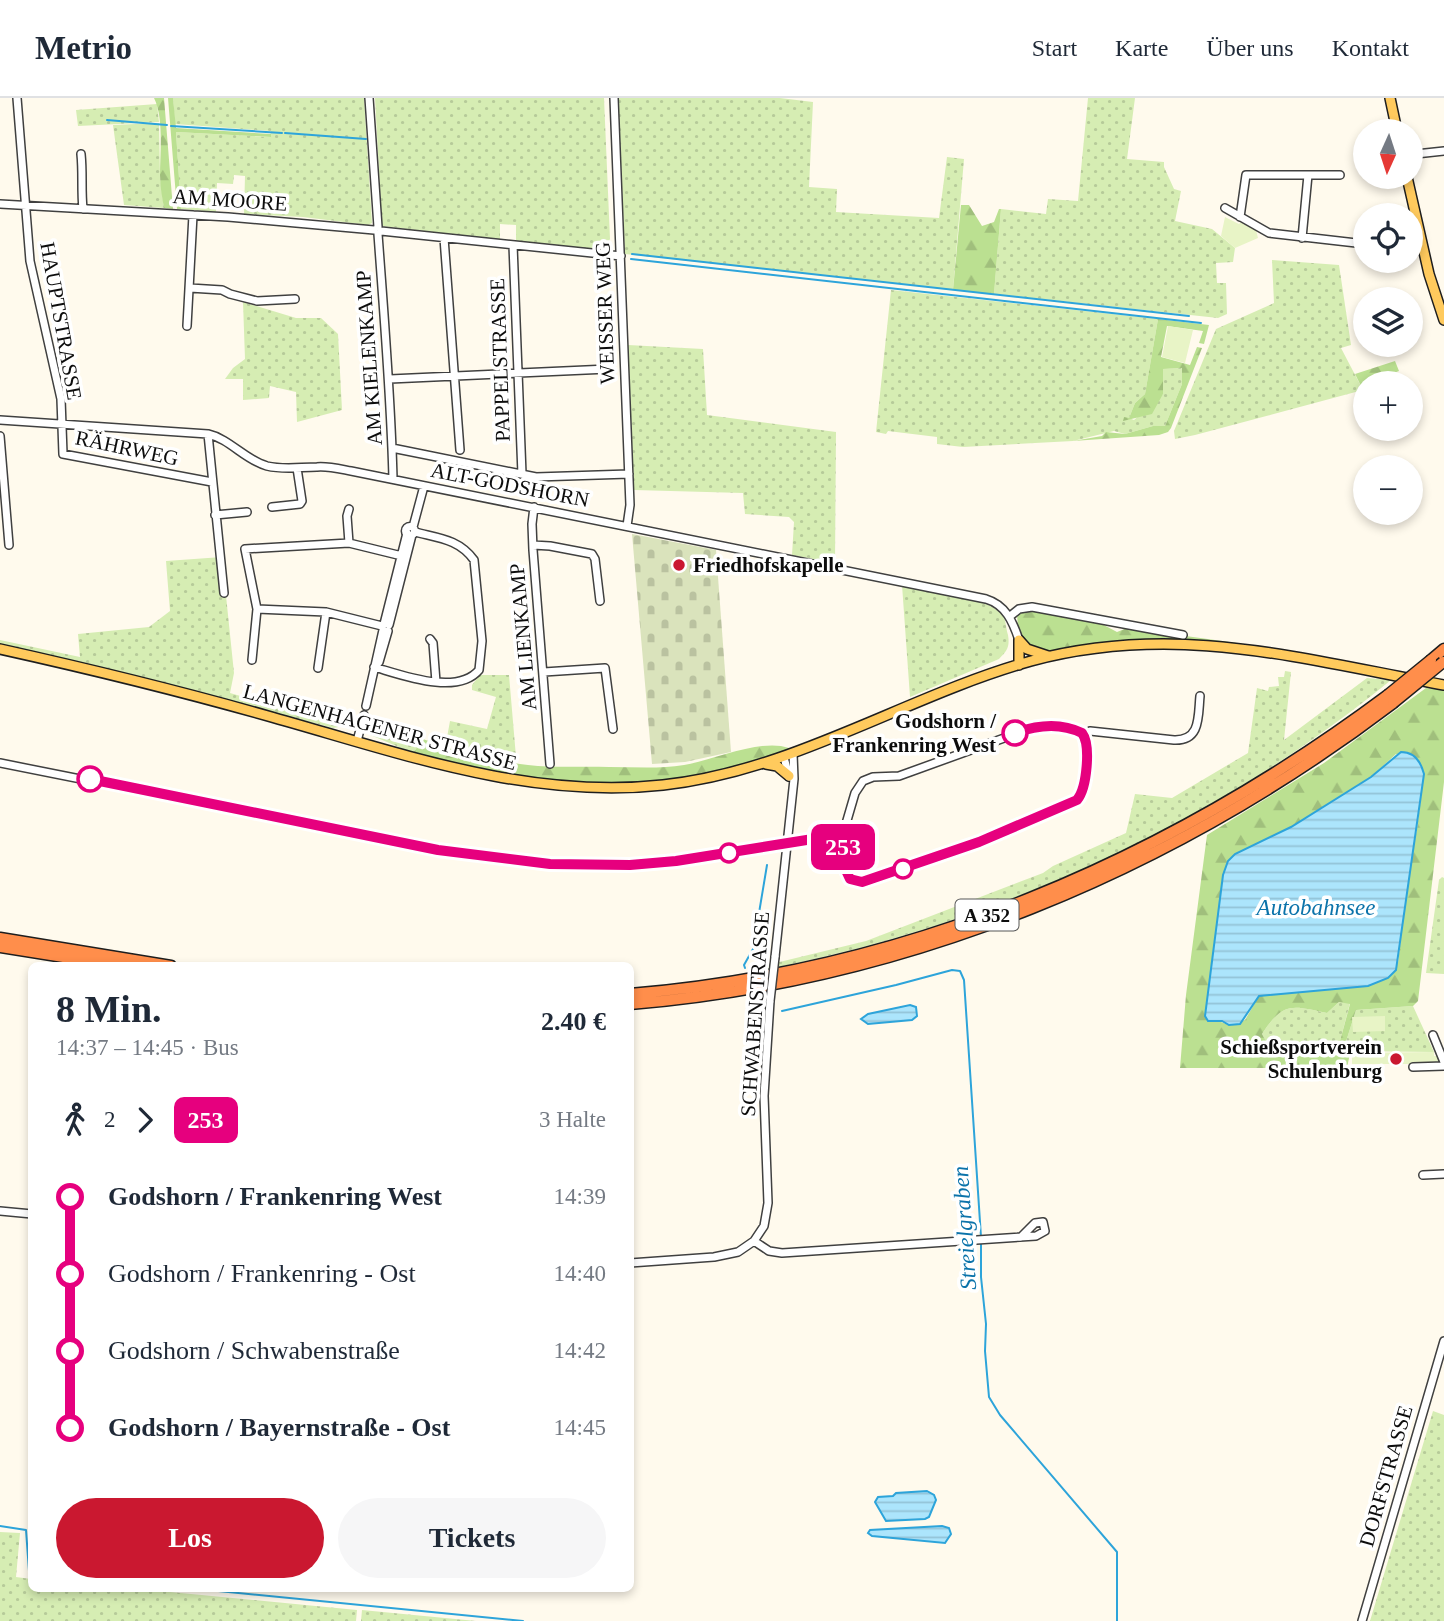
<!DOCTYPE html>
<html lang="de">
<head>
<meta charset="utf-8">
<style>
	:root { --surface:#fff; --page:#f6f6f7; --text:#1f2937; --muted:#747a83; --line:#e0e1e3; --accent:#ca1830 }
	body { margin:0; font-family:Georgia,serif; background:var(--page); color:var(--text); height:100vh; display:flex; flex-direction:column; font-size:26px; white-space:nowrap }
	* { box-sizing:border-box; margin:0 }
	p { font-size:23px; color:var(--muted) }
	.icon { flex:none; width:38px; height:38px; fill:none; stroke:currentColor; stroke-width:2; stroke-linecap:round; stroke-linejoin:round }
	.map { position:relative; flex:1; overflow:hidden }
	.sheet { position:absolute; left:28px; top:864px; width:606px; height:630px; display:flex; flex-direction:column; background:var(--surface); border-radius:10px; box-shadow:0 4px 10px #0003 }
	.sheet>* { flex:none }
	.badge { padding:0 14px; border-radius:10px; font-size:24px; line-height:46px }
	.needle { width:46px; rotate:183deg }
	.fabs { position:absolute; left:1353px; top:21px; display:grid; gap:14px }
	.fabs a { display:grid; place-items:center; width:70px; height:70px; border-radius:50%; background:var(--surface); box-shadow:0 4px 10px #0003; font-size:35px }
	.map>.badge { position:absolute; translate:-50% -50%; box-shadow:0 0 0 4px #fff }
	.legs { display:flex; align-items:center; gap:10px; height:77px; padding:0 28px; font-size:23px }
	.legs p { margin-inline-start:auto }
	.summary { display:flex; align-items:center; justify-content:space-between; height:119px; padding:0 28px }
	h1 { font-size:38px; font-weight:600; line-height:52px }
	.action { display:flex; gap:14px; margin-top:auto; padding:14px 28px }
	.action a { flex:1; height:80px; border-radius:42px; background:var(--accent); color:#fff; font-size:28px; font-weight:600; line-height:80px; text-align:center }
	.action a+a { background:var(--page); color:var(--text) }
	ul { padding:0 28px; list-style:none }
	li { display:flex; align-items:center; gap:24px; height:77px; font-size:26px }
	li i { display:grid; place-items:center; width:10px; height:100%; margin:0 9px; background:currentColor }
	li i::after { content:''; width:18px; height:18px; margin:-9px; border:5px solid; border-radius:50%; background:var(--surface) }
	li p { margin-inline-start:auto }
	li:first-child i { background:linear-gradient(#0000 50%,currentColor 0) }
	li:last-child i { background:linear-gradient(currentColor 50%,#0000 0) }
	header { display:flex; align-items:center; gap:42px; box-sizing:border-box; height:98px; padding:0 35px; background:var(--surface); border-bottom:2px solid var(--line) }
	header strong { font-size:33px }
	nav { display:flex; gap:38px; margin-inline-start:auto; font-size:24px }
	.map>svg:first-child { display:block }
	.green { fill:url(#green-dots) }
	.forest { fill:url(#forest-firs); fill-rule:evenodd }
	.cemetery { fill:url(#cemetery-stones) }
	.pitch { fill:#e8f4c6 }
	.water { fill:url(#water-rules); stroke:#2da4da; stroke-width:2 }
	.lines { fill:none; stroke-linecap:round; stroke-linejoin:round }
	.stream { stroke:#2da4da; stroke-width:2 }
	.minor-casing { stroke:#404040; stroke-width:10 }
	.major-casing { stroke:#1e1e1e; stroke-width:12 }
	.highway-casing { stroke:#1e1e1e; stroke-width:13 }
	.minor { stroke:#fff; stroke-width:7 }
	.major { stroke:#ffca5d; stroke-width:9 }
	.highway { stroke:#ff8e4b; stroke-width:10 }
	.minor-bridge-casing { stroke:#404040; stroke-width:10; stroke-linecap:butt }
	.highway-bridge-casing { stroke:#1e1e1e; stroke-width:13; stroke-linecap:butt }
	.minor-bridge { stroke:#fff; stroke-width:7 }
	.highway-bridge { stroke:#ff8e4b; stroke-width:10 }
	.line-1-casing { stroke:#fff; stroke-width:16 }
	.line-1 { stroke:#e6007e; stroke-width:10 }
	.poi-dot { fill:#ca1830; stroke:#fff; stroke-width:2.5 }
	.stop-1-dot { fill:#fff; stroke:#e6007e; stroke-width:3.5 }
	.labels { text-anchor:middle; stroke-width:7; stroke-linejoin:round; paint-order:stroke }
	.shield { fill:#fff; stroke:#565656; stroke-width:2 }
	.shield-label { font-size:19px; font-weight:bold; fill:#0d0d0d }
	.street-label { font-size:21px; fill:#0d0d0d; stroke:#fff }
	.poi-label { font-size:21px; font-weight:bold; fill:#0d0d0d; stroke:#fff; text-anchor:start }
	.stop-label { font-size:21px; font-weight:bold; fill:#0d0d0d; stroke:#fff; text-anchor:end }
	.water-label { font-size:23px; font-style:italic; fill:#0b73aa; stroke:#fff }
</style>
</head>
<body>
<header>
<strong>Metrio</strong>
<nav><a>Start</a><a>Karte</a><a>Über uns</a><a>Kontakt</a></nav>
</header>
<div class="map">
<svg width="1444" height="1523" viewBox="0 0 1444 1523">
	<defs>
		<pattern id="green-dots" width="8" height="8" patternUnits="userSpaceOnUse" patternTransform="scale(1.75)"><rect width="8" height="8" fill="#d6edb3"/><path d="M2 2h.1M6 6h.1" fill="none" stroke="#b6ca99" stroke-width="1.8" stroke-linecap="round"/></pattern>
		<pattern id="forest-firs" width="22" height="20" patternUnits="userSpaceOnUse" patternTransform="scale(1.75)"><rect width="22" height="20" fill="#bbe091"/><path d="M5 1l3.5 6h-7zM16 11l3.5 6h-7z" fill="#a0bf7c"/></pattern>
		<pattern id="cemetery-stones" width="16" height="16" patternUnits="userSpaceOnUse" patternTransform="scale(1.75)"><rect width="16" height="16" fill="#dae3bc"/><path d="M2 7V4a2 2 0 0 1 4 0v3zM10 15v-3a2 2 0 0 1 4 0v3z" fill="#bac2a0"/></pattern>
		<pattern id="water-rules" width="6" height="5" patternUnits="userSpaceOnUse" patternTransform="scale(1.75)"><rect width="6" height="5" fill="#ace5fc"/><path d="M0 2.5h6" fill="none" stroke="#93c3d7"/></pattern>
	</defs>
	<rect width="100%" height="100%" fill="#fffaed"/>
	<path class="green" d="M173,0H364L372,125L368,127L303,119L244,116L245,78L234,77L233,86L217,85L216,114L181,111L176,34L270,39L271,33L175,26Z
		M375,0H604L610,141L604,153L516,143V127L500,126V142L382,128Z
		M618,0H780L813,4L809,89L837,91L836,114L939,120L947,59L964,61L953,192L625,156Z
		M1088,0H1135L1127,61L1164,64V69L1174,91L1181,93L1175,123L1212,131L1235,150L1233,164L1216,165L1217,185H1226L1227,216L1218,220L994,196L1001,111L1046,116L1048,101L1078,103Z
		M157,6L159,24L78,28L76,12Z
		M159,25L160,80L164,110L124,107L113,27Z
		M1272,162L1339,167L1351,247L1341,250L1363,292L1195,337L1175,341L1174,333L1216,231L1274,205Z
		M891,192L1158,221L1145,296L1135,305L1129,320L1134,322L1163,296V271L1182,270V286L1165,328H1153L1125,336L1114,333L1073,343L963,349L937,346V339L888,333L886,336L876,334Z
		M243,204L296,220H321L338,236L342,312L297,324L296,294L270,288L269,300L243,302V281H225L233,270L245,261Z
		M628,247L703,251L707,317L836,334L835,465L792,457L794,424L789,419L745,416L743,395L634,392Z
		M222,459L234,575L230,595L344,628L333,630L174,588L0,547V542L80,559L78,536L149,529L170,513L166,463Z
		M902,487C927,492 984,498 1002,516C1006,521 1006,531 1008,537C1010,549 1007,553 999,561L910,599Z
		M1285,573L1291,574L1284,642L1367,580L1391,582C1210,730 992,827 763,872V868L866,843L1043,775L1053,768L1126,735L1135,696L1172,700L1248,655L1257,590L1268,593L1269,589L1279,588L1278,579H1284Z
		M480,577H509L516,659L446,645L450,623L487,631L496,599L472,592V587Z
		M375,625L390,628L423,641L413,655L368,636L366,633Z
		M1442,779L1444,780V876L1426,875L1439,782Z
		M1339,904L1350,905L1340,943L1301,949L1296,966C1281,964 1268,949 1262,936C1283,904 1291,907 1327,915Z
		M1413,908L1434,954L1343,953L1356,912Z
		M1433,1313L1444,1317V1523H1370Z
		M0,1434L20,1435L16,1479L31,1481L32,1491H139L357,1512L356,1523H0Z
		M362,1512L476,1523H361Z"/>
	<path class="forest" d="M154,0H164L173,111L164,110C162,99 160,88 160,77C160,55 164,20 154,0Z
		M168,0H173L176,30L271,36V39L176,34L181,111H177Z
		M961,107H969L982,128L994,124L999,111H1001L994,196L953,192Z
		M1158,221L1209,227L1204,246L1199,245L1203,233L1167,228L1161,259L1190,267L1197,249L1202,250L1171,330L1168,334L1159,337L1073,343L1102,338L1106,334L1125,336L1153,328H1165L1182,286V270L1163,271V296L1152,316L1123,323L1124,319L1129,320L1135,305L1145,296Z
		M1395,263L1399,273L1391,276L1394,283L1365,285L1363,292L1355,276Z
		M1027,511L1100,525L1117,534L1127,530L1237,545L1165,542L1124,543L1043,554L1027,548L1018,529L1017,517Z
		M1426,590L1444,592V684L1418,903L1413,908L1356,912L1343,953L1350,955L1347,970H1180L1186,897L1207,737L1324,665ZM1396,656L1422,668L1424,676L1417,731L1409,772L1398,865L1388,880L1368,888L1259,898L1245,922L1229,927L1205,918L1223,777L1228,763L1235,756L1291,729L1371,679ZM1339,904L1350,906L1340,943L1300,949L1295,966L1290,965L1289,952L1269,949L1262,936C1283,904 1291,907 1327,915Z
		M423,641C456,654 493,663 528,667C554,670 582,668 609,669C634,669 660,671 684,667C714,662 761,640 789,650L788,653L713,677L662,685L599,688L515,681L413,655Z"/>
	<path class="cemetery" d="M632,436L716,452L731,654L685,664L652,666Z"/>
	<path class="pitch" d="M1225,119L1239,126L1242,123L1256,132L1258,140L1235,150L1221,138Z
		M1168,228L1193,232L1185,265L1162,259Z
		M1385,918V933L1353,934L1352,919Z
		M1434,954V958H1439V966H1352V955Z"/>
	<path class="water" d="M1401,654C1415,654 1421,664 1424,676L1396,872L1388,880L1368,888L1259,898L1240,926L1229,927L1222,923H1208L1205,918L1223,777L1228,763L1235,756L1291,729L1371,679Z
		M910,907L916,909L917,918L912,922L868,926L861,921L868,916Z
		M927,1393L934,1397L936,1402L929,1419L925,1421L886,1423L875,1404L878,1399L893,1398L896,1395Z
		M942,1428L949,1430L951,1436L945,1445L872,1438L868,1435L870,1432Z"/>
	<g class="lines">
		<path class="stream" d="M107,22L167,27
			M171,28L282,35
			M285,35L366,41
			M632,156L1189,218
			M631,161L1201,225
			M745,870L744,867L753,851L767,767
			M751,902L753,912L760,916
			M782,913L896,887L952,872L960,873L964,882L981,1139
			M981,1144V1179L986,1226L985,1253L989,1299L1000,1317L1117,1454V1523
			M0,1428L26,1432L29,1473L32,1474
			M198,1491L523,1523"/>
		<g class="minor-casing">
			<path id="minor" d="M17,0L30,163L61,301L63,356L212,384
				M369,0L378,129
				M614,0L630,407L627,428
				M81,56C83,75 81,92 83,111
				M1416,56L1444,53
				M0,106L228,119L374,132
				M1225,110L1269,135L1365,146
				M1240,119L1246,77H1340
				M381,133L621,158
				M378,136C384,218 391,299 393,381
				M444,140L460,352
				M1302,140L1308,77
				M513,147L522,376
				M1410,151L1422,148
				M190,190L222,192L230,196L257,203L295,201
				M187,228L193,117
				M390,281L608,271
				M0,322L208,336C230,341 245,362 267,368C284,372 300,369 317,369C328,368 340,371 351,373L986,501C1006,507 1013,524 1019,542
				M208,336L224,495
				M0,338L9,447
				M392,350L536,379L629,376
				M272,409L300,406L302,403L297,370
				M534,409L532,426L533,452L550,666
				M215,417L247,414
				M405.5 433a4.5 4.5 0 1 1 9 0a4.5 4.5 0 1 1-9 0Z
				M413,429L424,388
				M349,445L347,418L349,411
				M533,447L550,448L592,456L595,461L600,503
				M1009,519L1019,511L1032,509L1183,537
				M384,526L407,435
				M389,527L412,437
				M382,528L326,514L257,511L245,451L349,445L406,459
				M430,541L433,545L436,584
				M252,562L257,511
				M374,569C402,577 457,598 479,572L482,543L474,462C459,441 438,440 415,434
				M375,569L379,564L388,533
				M318,570L326,514
				M544,574L605,570L613,631
				M366,608L383,532
				M1040,627C1053,627 1074,627 1083,636C1090,644 1086,687 1081,696C1079,701 1077,702 1074,705L959,751L872,782L857,784L850,781L844,771L843,736L855,695L863,683L873,679L899,678Z
				M1084,638L1090,633L1174,642C1201,643 1198,618 1200,598
				M357,643L364,617
				M784,659L789,679
				M0,665L437,752L550,766L630,767L675,763L843,736
				M775,859L794,681L793,656
				M1433,937L1444,964
				M1413,969L1444,968
				M1423,1077L1444,1076
				M0,1113L32,1116
				M754,1143L769,1153L782,1155L1036,1138L1045,1133L1043,1124L1035,1125L1021,1139
				M630,1165L714,1159L738,1154L754,1143L764,1128L768,1105L764,998L770,903
				M1362,1523L1444,1243"/>
		</g>
		<g class="major-casing">
			<path id="major" d="M1390,0L1397,33
				M1407,79L1429,176L1444,222
				M1019,542L1027,551L1048,558
				M1019,542V567
				M0,551C90,571 180,593 268,618C397,654 527,702 663,687C794,673 906,598 1031,563C1176,524 1301,561 1444,587
				M766,666L777,668L789,678"/>
		</g>
		<g class="highway-casing">
			<path id="highway" d="M1431,562L1444,551
				M0,840L171,868
				M0,849L120,868
				M630,896C908,873 1166,763 1388,597
				M630,906C907,883 1172,773 1393,605"/>
		</g>
		<use href="#minor" class="minor"/>
		<use href="#major" class="major"/>
		<use href="#highway" class="highway"/>
		<g class="minor-bridge-casing">
			<path id="minor-bridge" d="M770,903L775,859"/>
		</g>
		<g class="highway-bridge-casing">
			<path id="highway-bridge" d="M1388,597L1431,562
				M1393,605L1443,564"/>
		</g>
		<use href="#minor-bridge" class="minor-bridge"/>
		<use href="#highway-bridge" class="highway-bridge"/>
	</g>
	<g class="lines">
		<g class="line-1-casing">
			<path id="line-1" d="M90,681L438,752L550,766L630,767L676,763L844,736L843,766L850,781L862,784L979,744L1077,702C1087,690 1091,647 1082,635C1060,624 1037,627 1015,635"/>
		</g>
		<use href="#line-1" class="line-1"/>
	</g>
	<g class="poi-dot">
		<circle cx="679" cy="467" r="7"/>
		<circle cx="1396" cy="961" r="7"/>
	</g>
	<g class="stop-1-dot">
		<circle cx="1015" cy="635" r="12"/>
		<circle cx="90" cy="681" r="12"/>
		<circle cx="729" cy="755" r="9"/>
		<circle cx="903" cy="771" r="9"/>
	</g>
	<g class="labels">
		<rect class="shield" x="955.5" y="801.5" width="63" height="31" rx="5"/>
		<g class="shield-label">
			<text x="987" y="824">A 352</text>
		</g>
		<g class="street-label">
			<text transform="translate(230 102) rotate(4)" y="7">AM MOORE</text>
			<text transform="translate(605 215) rotate(-92)" y="7">WEISSER WEG</text>
			<text transform="translate(61 223) rotate(80)" y="7">HAUPTSTRASSE</text>
			<text transform="translate(369 260) rotate(-94)" y="7">AM KIELENKAMP</text>
			<text transform="translate(500 262) rotate(-92)" y="7">PAPPELSTRASSE</text>
			<text transform="translate(127 350) rotate(12)" y="7">RÄHRWEG</text>
			<text transform="translate(510 387) rotate(11)" y="7">ALT-GODSHORN</text>
			<text transform="translate(523 539) rotate(-95)" y="7">AM LIENKAMP</text>
			<text transform="translate(380 629) rotate(15)" y="7">LANGENHAGENER STRASSE</text>
			<text transform="translate(755 916) rotate(-86)" y="7">SCHWABENSTRASSE</text>
			<text transform="translate(1386 1378) rotate(-74)" y="7">DORFSTRASSE</text>
		</g>
		<g class="poi-label">
			<text x="693" y="474">Friedhofskapelle</text>
			<text x="1382" y="956" text-anchor="end">Schießsportverein<tspan x="1382" dy="24">Schulenburg</tspan></text>
		</g>
		<g class="stop-label">
			<text x="996" y="630">Godshorn /<tspan x="996" dy="24">Frankenring West</tspan></text>
		</g>
		<g class="water-label">
			<text x="1316" y="817">Autobahnsee</text>
			<text transform="translate(964 1130) rotate(-94)" y="8">Streielgraben</text>
		</g>
	</g>
</svg>
<div class="fabs">
<a><svg class="needle" viewBox="-14 -14 28 28"><path d="M0-13l5 13h-10z" fill="#e53935"/><path d="M0 13l5-13h-10z" fill="#747a83"/></svg></a>
<a><svg class="icon" aria-label="locate" viewBox="0 0 24 24"><circle cx="12" cy="12" r="6"/><path d="M12 2v4M12 18v4M2 12h4M18 12h4"/></svg></a>
<a><svg class="icon" aria-label="layers" viewBox="0 0 24 24"><path d="M12 4l9 5-9 5-9-5zM3 14l9 5 9-5"/></svg></a>
<a>+</a>
<a>−</a>
</div>
<b class="badge" style="left:843px;top:749px;background:#e6007e;color:#fff">253</b>
<section class="sheet">
<div class="summary"><div><h1>8 Min.</h1><p>14:37 – 14:45 · Bus</p></div><b>2.40 €</b></div>
<div class="legs"><svg class="icon" aria-label="walk" viewBox="0 0 24 24"><circle cx="13" cy="4" r="2"/><path d="M13 8l-2 6 4 7M11 14l-3 7M7 12l3-4h3l4 4"/></svg>2<svg class="icon" aria-label="forward" viewBox="0 0 24 24"><path d="M9 5l7 7-7 7"/></svg><b class="badge" style="background:#e6007e;color:#fff">253</b><p>3 Halte</p></div>
<ul>
<li><i style="color:#e6007e"></i><b>Godshorn / Frankenring West</b><p>14:39</p></li>
<li><i style="color:#e6007e"></i><span>Godshorn / Frankenring - Ost</span><p>14:40</p></li>
<li><i style="color:#e6007e"></i><span>Godshorn / Schwabenstraße</span><p>14:42</p></li>
<li><i style="color:#e6007e"></i><b>Godshorn / Bayernstraße - Ost</b><p>14:45</p></li>
</ul>
<div class="action"><a>Los</a><a>Tickets</a></div>
</section>
</div>
</body>
</html>
